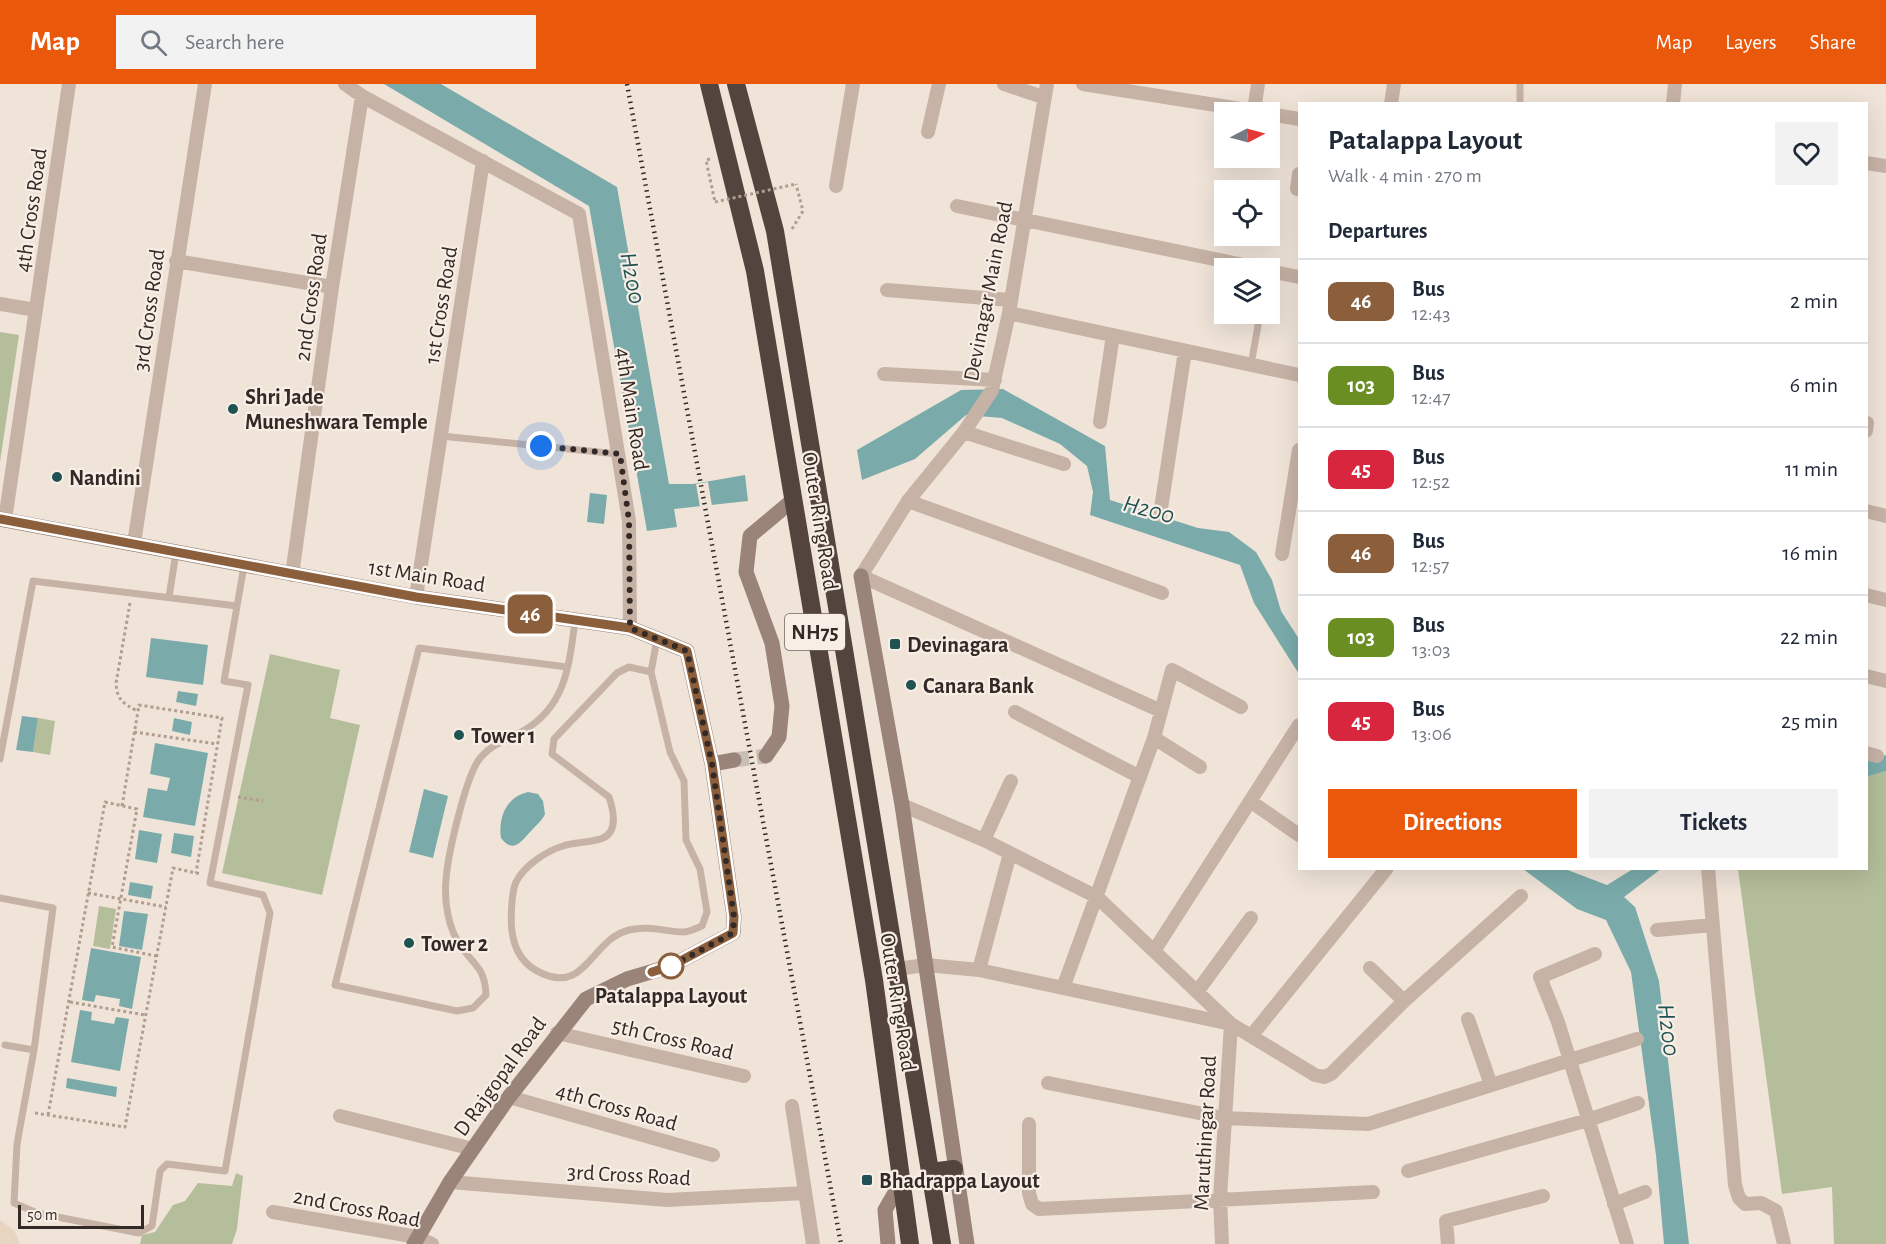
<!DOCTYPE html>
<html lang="en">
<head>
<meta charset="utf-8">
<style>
	:root { --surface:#fff; --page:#f2f2f3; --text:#1f2937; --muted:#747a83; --line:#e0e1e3; --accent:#ea580c }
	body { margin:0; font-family:"Alegreya Sans",sans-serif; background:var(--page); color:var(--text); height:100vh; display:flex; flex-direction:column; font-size:22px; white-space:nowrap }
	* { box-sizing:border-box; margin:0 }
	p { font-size:20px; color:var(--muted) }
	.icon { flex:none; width:33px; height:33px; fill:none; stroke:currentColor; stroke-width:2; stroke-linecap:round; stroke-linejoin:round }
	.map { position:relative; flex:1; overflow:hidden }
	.sheet { position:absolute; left:1298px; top:18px; width:570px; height:768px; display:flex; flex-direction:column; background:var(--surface); border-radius:0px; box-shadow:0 6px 24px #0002 }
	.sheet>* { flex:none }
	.badge { padding:0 12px; border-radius:9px; font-size:21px; line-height:39px }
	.needle { width:39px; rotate:84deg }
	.fabs { position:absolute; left:1214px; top:18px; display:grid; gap:12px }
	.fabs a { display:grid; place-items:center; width:66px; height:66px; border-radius:0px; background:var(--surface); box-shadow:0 6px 24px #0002; font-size:30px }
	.scale { position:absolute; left:18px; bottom:15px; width:126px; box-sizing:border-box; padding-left:6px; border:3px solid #332a27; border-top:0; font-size:16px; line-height:21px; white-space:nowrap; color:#332a27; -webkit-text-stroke:4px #f8eee5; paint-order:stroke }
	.you { position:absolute; width:30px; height:30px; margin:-15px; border:4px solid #fff; border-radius:50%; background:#1a73e8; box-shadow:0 0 0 9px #1a73e833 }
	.map>.badge { position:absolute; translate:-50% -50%; box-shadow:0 0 0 3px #fff }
	h2 { padding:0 30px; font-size:22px; line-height:54px }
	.round { display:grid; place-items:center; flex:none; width:63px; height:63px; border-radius:0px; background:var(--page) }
	.summary { display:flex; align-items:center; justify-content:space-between; height:102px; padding:0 30px }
	h1 { font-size:28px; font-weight:700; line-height:45px }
	.button { display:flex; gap:12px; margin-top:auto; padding:12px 30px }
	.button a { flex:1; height:69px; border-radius:0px; background:var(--accent); color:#fff; font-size:24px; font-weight:700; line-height:69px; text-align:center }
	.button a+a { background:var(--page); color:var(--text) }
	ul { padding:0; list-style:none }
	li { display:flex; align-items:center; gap:18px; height:84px; padding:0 30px; border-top:2px solid var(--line) }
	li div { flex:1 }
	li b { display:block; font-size:22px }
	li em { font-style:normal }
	li .badge { min-width:66px; font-weight:700; text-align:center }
	header { display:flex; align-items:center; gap:36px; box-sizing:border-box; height:84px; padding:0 30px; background:var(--accent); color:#fff }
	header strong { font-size:28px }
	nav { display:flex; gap:33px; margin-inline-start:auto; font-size:21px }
	.search { width:420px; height:54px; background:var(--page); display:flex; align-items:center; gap:15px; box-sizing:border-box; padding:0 21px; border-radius:0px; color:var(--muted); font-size:22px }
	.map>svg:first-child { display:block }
	.green { fill:#b4be9a }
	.plaza { fill:#e7d4c1 }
	.water { fill:#7aabaa }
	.pier { fill:#f0e4d9 }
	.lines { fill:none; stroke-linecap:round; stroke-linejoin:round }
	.secondary-tunnel { stroke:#cabfb5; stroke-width:15; stroke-dasharray:15 8; stroke-linecap:butt }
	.path { stroke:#b29d91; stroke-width:3; stroke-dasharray:3 3; stroke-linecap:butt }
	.lane { stroke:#c7b3a6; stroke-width:7 }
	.street { stroke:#c7b3a6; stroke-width:14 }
	.secondary { stroke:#9a8378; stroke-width:15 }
	.highway { stroke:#54443e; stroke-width:18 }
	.rail { stroke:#332a27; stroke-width:4.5; stroke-dasharray:1.5 4.5; stroke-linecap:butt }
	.path-bridge { stroke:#b29d91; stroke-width:3; stroke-dasharray:3 3; stroke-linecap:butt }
	.line-casing { stroke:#fff; stroke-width:14 }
	.line { stroke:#8b5e3c; stroke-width:9 }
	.walk { stroke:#332a27; stroke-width:6; stroke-dasharray:0 10.8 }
	.poi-dot { fill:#1f5252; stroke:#f8eee5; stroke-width:2 }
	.stop-dot { fill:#fff; stroke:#8b5e3c; stroke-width:3 }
	.labels { text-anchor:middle; stroke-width:4.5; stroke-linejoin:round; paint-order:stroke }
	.shield { fill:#f8eee5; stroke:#6e6560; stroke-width:1.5 }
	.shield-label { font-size:21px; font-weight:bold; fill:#332a27 }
	.street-label { font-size:22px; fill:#332a27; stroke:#f8eee5 }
	.poi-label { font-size:22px; font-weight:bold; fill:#332a27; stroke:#f8eee5; text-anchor:start }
	.stop-label { font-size:22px; font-weight:bold; fill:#332a27; stroke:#f8eee5 }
	.water-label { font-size:24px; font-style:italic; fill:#1f5252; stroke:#f8eee5 }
</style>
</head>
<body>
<header>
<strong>Map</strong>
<div class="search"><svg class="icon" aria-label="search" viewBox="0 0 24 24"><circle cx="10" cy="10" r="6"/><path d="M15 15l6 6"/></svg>Search here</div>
<nav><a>Map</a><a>Layers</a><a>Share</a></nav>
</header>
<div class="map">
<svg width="1886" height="1160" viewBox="0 0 1886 1160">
	<rect width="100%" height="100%" fill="#f0e4d9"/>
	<path class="green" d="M0,248L19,251L0,378Z
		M270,570L340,586L330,634L360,641L322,811L222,789Z
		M38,634L55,637L50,671L33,668Z
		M1886,687V1160H1834L1832,1103L1782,1110L1738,785L1866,784V693Z
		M99,822L116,825L110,865L93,862Z
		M236,1089L243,1092L237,1145L232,1160H140L142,1151L155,1148L173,1121L185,1117L198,1099L232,1102Z"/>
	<path class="plaza" d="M0,1136L14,1146L20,1160H0Z"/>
	<path class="water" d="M384,0H441L617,103L669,400H693L745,391L748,417L674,425L677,443L647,447L589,122Z
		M1003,305L1105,362L1110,416L1198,444L1229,448L1256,468L1272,496L1281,527L1299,555V590L1254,519L1240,481L1090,431L1093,408L1087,382L1060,360L1002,334L966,331L915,375L862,396L857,366L961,306Z
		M590,409L607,411L604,440L587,438Z
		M151,554L208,561L203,601L146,593Z
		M178,607L198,610L196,622L176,618Z
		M22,632L38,634L33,668L16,666Z
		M174,634L192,638L190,651L172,647Z
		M155,659L208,669L195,742L143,733L148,704L167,707L170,694L150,690Z
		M1886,671V687L1866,693V677Z
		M424,705L448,712L433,774L409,768Z
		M528,708L538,710L543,717L545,730C542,737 537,740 532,746C522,756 514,771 501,754C498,734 506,713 528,708Z
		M139,746L162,750L157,779L135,775Z
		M174,749L194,752L191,773L171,769Z
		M1523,785H1565L1607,801L1633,785H1661L1624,813L1635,823L1659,897L1689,1160H1664L1656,1071L1631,888L1606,836L1577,825Z
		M130,798L153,802L151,815L128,811Z
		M124,827L148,830L142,866L119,862Z
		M91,864L141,873L132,925L119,922L120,915L96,911L94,918L82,916Z
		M80,926L92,928L91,936L114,940L116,933L129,935L120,987L71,978Z
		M67,994L117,1003L116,1013L66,1004Z"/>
	<path class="pier" d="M708,398L712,422L700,423L696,400Z"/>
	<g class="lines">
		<path class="secondary-tunnel" d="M734,676L766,672"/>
		<path class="path" d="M710,75L706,76L715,118
			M792,145L803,127L796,100
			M130,519L116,599C117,616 123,619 137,627
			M134,648L217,660
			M238,713L263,717
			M122,722L139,621L222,634L196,789
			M88,809L166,823
			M70,918L145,931
			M35,1029L125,1043L173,784L201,790
			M48,1031L105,718L137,725L112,863L156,872"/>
		<path class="lane" d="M1520,0V20
			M1251,281L1260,230
			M441,352L618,370
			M169,513L176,469
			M567,583L419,564L335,901L457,927L473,924L486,911C485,885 476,883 462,864C448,845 444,818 446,795C448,771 466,689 481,673C493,659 509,655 523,647C566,622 569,582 575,537
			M651,588L629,583L617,589L554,655L552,670L609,713C613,725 619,747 603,754C591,759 575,758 563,762C546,767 524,782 516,798C511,809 510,841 513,853C516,868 525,881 539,888C586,912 591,855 629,846C649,841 666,848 684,848C689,848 696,844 702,842L707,828L700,785L686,756L684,697L670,668L651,588L657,555
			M0,675L33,497L237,522
			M0,814L53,824L34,966L17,1060L14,1119L37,1129L139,1149L152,1142L160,1087L167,1080L225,1087L270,829L263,811L210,799L248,601L224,597L244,482
			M5,961L34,966"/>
		<path class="street" d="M345,0L362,12L579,130L629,437L630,544
			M1004,0L1043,13
			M1047,0L1009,229L992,306L964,348L908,417L861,492L1159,626
			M1083,0L1260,28
			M1391,20L1394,0
			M1673,20L1675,0
			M1254,27L1258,0
			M1269,30L1299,35
			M928,48L939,0
			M1866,79L1886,82
			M836,102L853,0
			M1297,105L1299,90
			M957,122L1258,184
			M176,177L332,203
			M1269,187L1299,193
			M887,206L1010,216
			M0,220L36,226
			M1009,229L1299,291
			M884,290L995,296
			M1100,338L1113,251
			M1866,347L1867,339
			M964,348L1064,380
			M908,417L1162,509
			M1866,427L1886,432
			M1160,431L1185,267
			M5,436L69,0
			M134,459L205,0
			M1282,470L1299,366
			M292,491L332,203L362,12
			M1866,511L1886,516
			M416,513L483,77
			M1866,592L1886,597
			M1015,628L1140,693
			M1154,654L1200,683
			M1866,669L1877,672
			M1250,717L1299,751
			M902,721L984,756L1097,813L1231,940L1315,991L1324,993L1331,990L1404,917L1521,812
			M984,756L1011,697
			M1708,784L1735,1101L1739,1114L1745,1120L1761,1119L1776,1127L1784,1160
			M1657,846L1713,841
			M1154,867L1299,641
			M1595,870L1540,893L1558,938L1627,1160
			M1370,884L1404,917
			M896,885L926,881L979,886L1231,940L1220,1114L1222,1160
			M979,886L1010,769
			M1063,904L1154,654L1172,586L1241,623
			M1197,908L1251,834
			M1468,935L1491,1001
			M557,949L744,992
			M1252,951L1387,784
			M1048,999L1224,1034L1368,1040L1637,955
			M509,1013L713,1071
			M792,1022L813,1160
			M340,1032L473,1065
			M1029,1040V1109L1032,1120L1039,1125L1373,1108
			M1408,1087L1588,1036L1638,1019
			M450,1098L667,1116L805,1109
			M1614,1120L1645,1108
			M273,1128L417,1153L432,1160
			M1448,1160L1446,1137L1543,1112"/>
		<path class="secondary" d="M0,435L416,513L630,544L687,567L712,680L734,833L733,849L671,882L627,895L586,915L509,1013L450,1098L414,1160
			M861,492L902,721L967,1160
			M766,672L779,653L782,622L772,559L746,488L750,452L793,416
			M712,680L734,676
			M888,1160L885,1126L900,1100"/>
		<path class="highway" d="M709,0L755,187L874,896L910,1160
			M736,0L775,147L942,1160
			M930,1088L954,1085"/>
		<path class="rail" d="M627,0L841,1160"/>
		<path class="path-bridge" d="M715,118L796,100"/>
	</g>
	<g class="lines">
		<g class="line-casing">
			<path id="line" d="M0,435L416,513L630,544L687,567L712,680L734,833L733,849L671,882L652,888"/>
		</g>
		<use href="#line" class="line"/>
		<path class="walk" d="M541,362L620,370L629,437L630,544L687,567L712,680L734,833L733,849L671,882"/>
	</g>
	<g class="poi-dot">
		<circle cx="233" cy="325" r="6"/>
		<circle cx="57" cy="393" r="6"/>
		<rect x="889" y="554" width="12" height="12" rx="3"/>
		<circle cx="911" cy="601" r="6"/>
		<circle cx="459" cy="651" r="6"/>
		<circle cx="409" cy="859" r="6"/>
		<rect x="861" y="1090" width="12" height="12" rx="3"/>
	</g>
	<circle class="stop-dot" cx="671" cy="882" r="12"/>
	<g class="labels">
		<rect class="shield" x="785" y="530" width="60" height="36" rx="4.5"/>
		<g class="shield-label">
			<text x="815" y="555">NH75</text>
		</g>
		<g class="street-label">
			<text transform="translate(30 126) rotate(-82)" y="8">4th Cross Road</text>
			<text transform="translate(987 207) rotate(-79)" y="8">Devinagar Main Road</text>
			<text transform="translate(310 213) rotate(-82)" y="8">2nd Cross Road</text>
			<text transform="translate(440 221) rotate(-81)" y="8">1st Cross Road</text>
			<text transform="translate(148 226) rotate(-82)" y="8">3rd Cross Road</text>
			<text transform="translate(633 325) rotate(81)" y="8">4th Main Road</text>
			<text transform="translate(821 437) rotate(81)" y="8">Outer Ring Road</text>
			<text transform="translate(427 491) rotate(9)" y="8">1st Main Road</text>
			<text transform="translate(899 918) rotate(81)" y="8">Outer Ring Road</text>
			<text transform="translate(673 954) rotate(13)" y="8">5th Cross Road</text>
			<text transform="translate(499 992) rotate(-54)" y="8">D Rajgopal Road</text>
			<text transform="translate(617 1022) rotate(16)" y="8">4th Cross Road</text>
			<text transform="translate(1204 1049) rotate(-87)" y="8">Maruthingar Road</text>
			<text transform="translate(629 1090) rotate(3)" y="8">3rd Cross Road</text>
			<text transform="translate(357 1123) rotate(11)" y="8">2nd Cross Road</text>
		</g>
		<g class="poi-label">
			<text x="245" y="320">Shri Jade<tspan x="245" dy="25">Muneshwara Temple</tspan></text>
			<text x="69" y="401">Nandini</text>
			<text x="907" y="568">Devinagara</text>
			<text x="923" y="609">Canara Bank</text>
			<text x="471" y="659">Tower 1</text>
			<text x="421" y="867">Tower 2</text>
			<text x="879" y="1104">Bhadrappa Layout</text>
		</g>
		<g class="stop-label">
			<text x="671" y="919">Patalappa Layout</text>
		</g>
		<g class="water-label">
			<text transform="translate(633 194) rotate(79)" y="8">H200</text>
			<text transform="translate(1149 425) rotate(15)" y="8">H200</text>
			<text transform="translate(1669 946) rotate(83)" y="8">H200</text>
		</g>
	</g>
</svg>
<div class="fabs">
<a><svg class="needle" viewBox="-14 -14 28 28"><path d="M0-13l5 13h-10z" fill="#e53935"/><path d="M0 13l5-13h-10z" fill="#747a83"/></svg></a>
<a><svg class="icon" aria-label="locate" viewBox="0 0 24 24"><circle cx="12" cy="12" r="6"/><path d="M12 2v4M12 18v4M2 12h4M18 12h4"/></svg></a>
<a><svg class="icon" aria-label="layers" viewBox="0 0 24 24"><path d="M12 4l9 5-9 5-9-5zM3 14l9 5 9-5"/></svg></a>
</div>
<div class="scale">50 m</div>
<div class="you" style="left:541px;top:362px"></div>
<b class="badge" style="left:530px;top:530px;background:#8b5e3c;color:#fff">46</b>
<section class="sheet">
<div class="summary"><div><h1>Patalappa Layout</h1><p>Walk · 4 min · 270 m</p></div><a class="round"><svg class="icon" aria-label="heart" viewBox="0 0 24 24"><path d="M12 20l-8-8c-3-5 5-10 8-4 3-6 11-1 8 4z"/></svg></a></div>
<h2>Departures</h2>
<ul>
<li><span class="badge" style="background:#8b5e3c;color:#fff">46</span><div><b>Bus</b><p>12:43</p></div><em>2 min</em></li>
<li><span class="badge" style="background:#6b8e23;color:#fff">103</span><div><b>Bus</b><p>12:47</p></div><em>6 min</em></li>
<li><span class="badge" style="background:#d7263d;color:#fff">45</span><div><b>Bus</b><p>12:52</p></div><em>11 min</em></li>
<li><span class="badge" style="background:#8b5e3c;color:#fff">46</span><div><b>Bus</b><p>12:57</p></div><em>16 min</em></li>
<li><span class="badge" style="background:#6b8e23;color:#fff">103</span><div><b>Bus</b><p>13:03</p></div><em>22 min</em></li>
<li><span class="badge" style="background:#d7263d;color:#fff">45</span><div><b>Bus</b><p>13:06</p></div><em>25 min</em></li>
</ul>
<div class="button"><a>Directions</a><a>Tickets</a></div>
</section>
</div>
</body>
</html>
